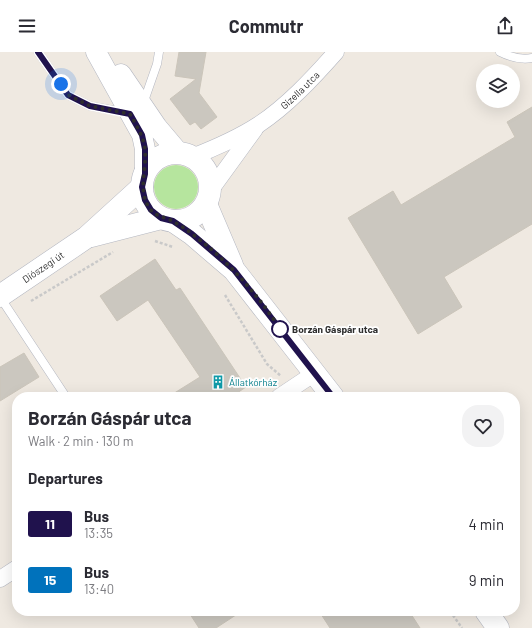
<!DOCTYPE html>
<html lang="en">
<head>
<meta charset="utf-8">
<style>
	:root { --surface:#fff; --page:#f2f2f3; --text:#2b2b33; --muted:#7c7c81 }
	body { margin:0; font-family:Barlow,sans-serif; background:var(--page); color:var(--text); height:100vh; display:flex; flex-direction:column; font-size:15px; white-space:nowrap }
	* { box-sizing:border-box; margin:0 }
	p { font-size:13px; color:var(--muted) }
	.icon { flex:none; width:22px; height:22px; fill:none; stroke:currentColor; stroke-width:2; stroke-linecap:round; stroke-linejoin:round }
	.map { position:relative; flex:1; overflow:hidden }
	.details { position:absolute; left:12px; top:340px; width:508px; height:224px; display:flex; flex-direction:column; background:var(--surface); border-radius:16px; box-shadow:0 4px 16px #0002 }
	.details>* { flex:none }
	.badge { padding:0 8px; border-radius:3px; font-size:14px; line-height:26px }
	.tools { position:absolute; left:476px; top:12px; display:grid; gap:8px }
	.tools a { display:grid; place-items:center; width:44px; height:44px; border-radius:50%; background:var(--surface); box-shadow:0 4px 16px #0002; font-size:20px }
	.you { position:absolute; width:20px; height:20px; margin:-10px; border:3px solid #fff; border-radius:50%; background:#1a73e8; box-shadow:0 0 0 6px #1a73e833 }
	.map>.badge { position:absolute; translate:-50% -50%; box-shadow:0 0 0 2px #fff }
	h2 { padding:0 16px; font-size:15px; line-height:36px }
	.round { display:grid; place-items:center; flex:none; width:42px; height:42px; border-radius:16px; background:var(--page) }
	.summary { display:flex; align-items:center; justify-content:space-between; height:68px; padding:0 16px }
	h1 { font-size:19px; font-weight:700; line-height:30px }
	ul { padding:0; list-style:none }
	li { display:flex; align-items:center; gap:12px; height:56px; padding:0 16px }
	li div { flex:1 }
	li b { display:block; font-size:15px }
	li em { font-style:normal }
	li .badge { min-width:44px; font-weight:700; text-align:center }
	header { display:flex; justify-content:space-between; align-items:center; height:52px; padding:0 16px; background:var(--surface); font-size:18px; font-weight:700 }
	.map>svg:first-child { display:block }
	.green { fill:#b6e59e }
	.building { fill:#cbc7bf; stroke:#cbc5ba }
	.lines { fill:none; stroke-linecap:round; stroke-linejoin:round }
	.service-casing { stroke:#b4b7c1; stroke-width:9 }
	.minor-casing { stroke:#b4b7c1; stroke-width:17 }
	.tertiary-casing { stroke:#b4b7c1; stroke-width:21 }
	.secondary-casing { stroke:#b4b7c1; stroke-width:23 }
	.path { stroke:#c9c9c9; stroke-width:2.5; stroke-dasharray:3 2; stroke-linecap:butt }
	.service { stroke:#fff; stroke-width:8 }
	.minor { stroke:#fff; stroke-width:16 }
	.tertiary { stroke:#fff; stroke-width:20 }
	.secondary { stroke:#fff; stroke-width:22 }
	.line-casing { stroke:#fff; stroke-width:9 }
	.line { stroke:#20124d; stroke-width:6 }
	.walk { stroke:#2e2e2e; stroke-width:4; stroke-dasharray:0 7.2 }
	.stop-dot { fill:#fff; stroke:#20124d; stroke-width:2 }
	.labels { text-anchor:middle; stroke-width:3.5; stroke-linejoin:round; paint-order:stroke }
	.street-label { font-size:10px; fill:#2e2e2e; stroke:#fff }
	.stop-label { font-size:10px; font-weight:bold; fill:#2e2e2e; stroke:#fff; text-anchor:start }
	.culture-label { font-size:10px; fill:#0d838f; stroke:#fff; text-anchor:start }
</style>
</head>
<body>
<header><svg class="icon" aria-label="menu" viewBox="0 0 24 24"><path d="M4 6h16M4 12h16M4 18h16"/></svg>Commutr<svg class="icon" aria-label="share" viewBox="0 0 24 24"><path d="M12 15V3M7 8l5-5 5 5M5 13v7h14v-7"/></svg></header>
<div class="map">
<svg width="532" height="576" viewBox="0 0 532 576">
	<rect width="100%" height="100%" fill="#efe9e1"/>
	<path class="green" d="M154 135a22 22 0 1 1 44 0a22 22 0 1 1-44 0Z"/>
	<path class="building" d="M179,0H206L199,41L217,65L201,77L195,70L190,73L170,47L196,27L175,24Z
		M532,55V172L444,225L462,255L418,282L348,166L393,139L401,153L515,85L507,70Z
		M155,207L176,238L180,236L246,335L231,345H168L200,325L148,248L117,269L100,244Z
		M24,301L39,325L0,349V315Z
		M188,559H242L216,576H199Z
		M319,559H409L420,576H330Z"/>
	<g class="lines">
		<g class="service-casing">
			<path id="service" d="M38,0L68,43L90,54L128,61
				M500,0C510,5 521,8 532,6
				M143,52L157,12L159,0
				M0,245L66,345"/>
		</g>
		<g class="minor-casing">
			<g id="minor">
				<path id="s1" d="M192,105C215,96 238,86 258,73C287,54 313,26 336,0"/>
				<path d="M210,139L255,77"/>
				<path d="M279,345L315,321"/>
				<path d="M0,527L17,516"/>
			</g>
		</g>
		<g class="tertiary-casing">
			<path id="tertiary" d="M96,0L142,83L145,97V122
				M121,22L157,75L179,101"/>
		</g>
		<g class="secondary-casing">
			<g id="secondary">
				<circle cx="176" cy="135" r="34"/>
				<path d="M206,152L232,213"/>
				<path d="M173,169L192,182L234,218L333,345"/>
				<path d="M91,184L161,166"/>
				<path id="s2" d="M0,244L87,185L142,135"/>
				<path d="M486,559L498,576"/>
			</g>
		</g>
		<path class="path" d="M155,189L173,195
			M225,243L267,312L281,324
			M31,249L113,200
			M450,559L462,576"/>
		<use href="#service" class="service"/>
		<use href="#minor" class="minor"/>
		<use href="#tertiary" class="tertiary"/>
		<use href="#secondary" class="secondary"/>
	</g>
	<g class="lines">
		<g class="line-casing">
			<path id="line" d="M38,0L68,43L90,54L130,62L142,83L145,97V122L142,135L145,148L151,158L161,166L173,169L192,182L234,218L333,345"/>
		</g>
		<use href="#line" class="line"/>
		<path class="walk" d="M61,32L68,43L90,54L130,62C136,73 144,85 145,98C147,118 137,139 150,157C156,165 166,165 174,170C180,173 186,177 192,182C226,207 257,241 280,277"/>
	</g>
	<defs>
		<g id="building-bare" transform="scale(1.08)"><path d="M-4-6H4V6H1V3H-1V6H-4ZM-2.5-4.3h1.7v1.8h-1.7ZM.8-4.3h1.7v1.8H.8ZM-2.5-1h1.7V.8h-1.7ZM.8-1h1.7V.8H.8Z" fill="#0f9aa8" stroke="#fff" stroke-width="2.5" paint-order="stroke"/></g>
	</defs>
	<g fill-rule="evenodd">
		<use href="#building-bare" x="218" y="330"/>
	</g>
	<circle class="stop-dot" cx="280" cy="277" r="8"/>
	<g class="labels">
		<g class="street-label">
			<text dy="4" stroke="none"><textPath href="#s1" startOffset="128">Gizella utca</textPath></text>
			<text dy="4" stroke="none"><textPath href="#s2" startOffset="52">Diószegi út</textPath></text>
		</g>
		<g class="stop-label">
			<text x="292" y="281">Borzán Gáspár utca</text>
		</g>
		<g class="culture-label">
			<text x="229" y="334">Állatkórház</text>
		</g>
	</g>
</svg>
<div class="tools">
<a><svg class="icon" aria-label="layers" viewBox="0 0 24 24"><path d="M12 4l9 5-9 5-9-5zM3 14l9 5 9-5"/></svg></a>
</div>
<div class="you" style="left:61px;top:32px"></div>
<section class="details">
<div class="summary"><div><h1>Borzán Gáspár utca</h1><p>Walk · 2 min · 130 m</p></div><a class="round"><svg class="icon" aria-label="heart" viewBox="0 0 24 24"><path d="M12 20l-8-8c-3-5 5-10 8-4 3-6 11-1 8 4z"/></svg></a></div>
<h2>Departures</h2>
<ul>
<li><span class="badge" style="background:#20124d;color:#fff">11</span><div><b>Bus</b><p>13:35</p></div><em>4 min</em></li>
<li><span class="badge" style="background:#0072bc;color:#fff">15</span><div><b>Bus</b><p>13:40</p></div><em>9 min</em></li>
</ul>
</section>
</div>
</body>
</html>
